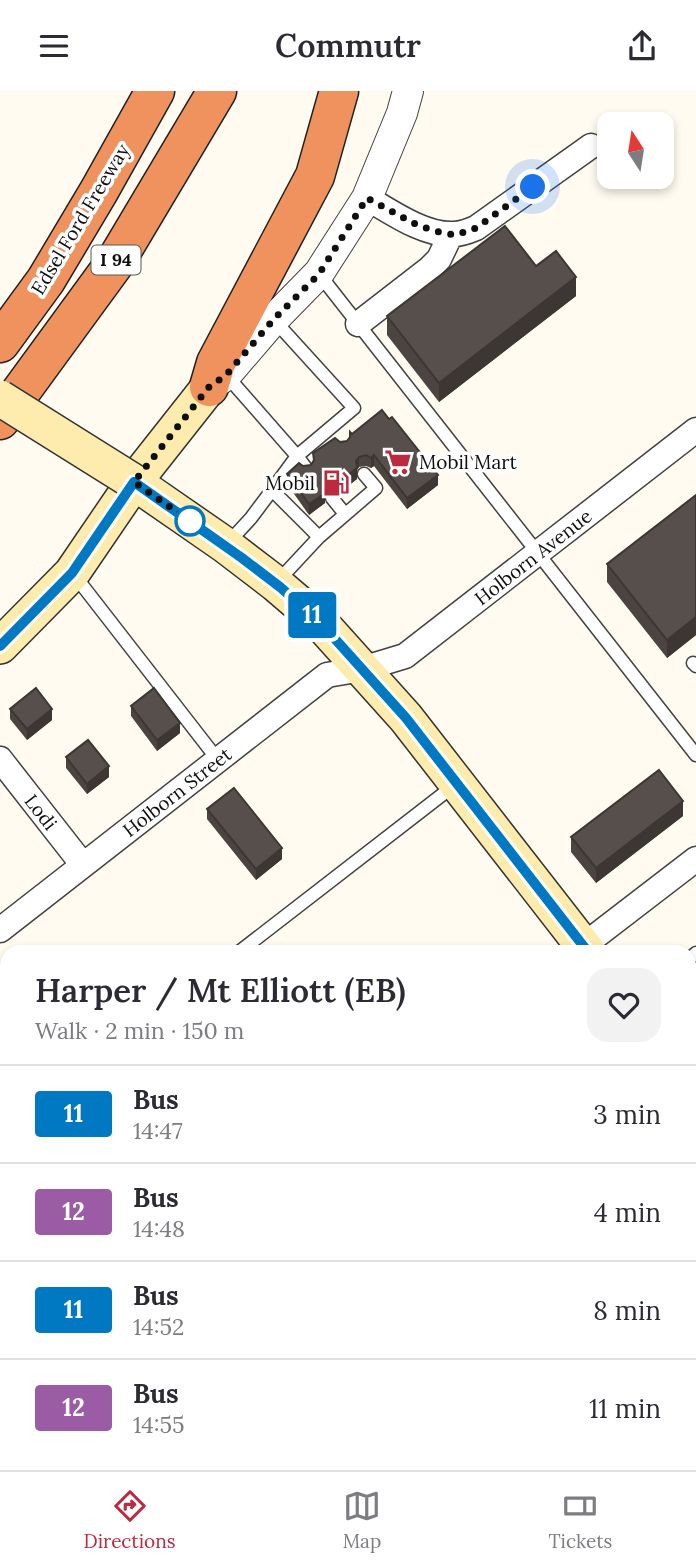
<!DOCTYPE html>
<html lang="en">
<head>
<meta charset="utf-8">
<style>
	:root { --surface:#fff; --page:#f2f2f3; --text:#2b2b33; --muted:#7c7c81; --line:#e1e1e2; --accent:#bc2a3f }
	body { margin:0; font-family:Lora,serif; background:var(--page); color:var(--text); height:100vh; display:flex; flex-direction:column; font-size:26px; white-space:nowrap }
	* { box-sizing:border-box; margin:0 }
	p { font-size:23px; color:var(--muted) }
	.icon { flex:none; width:38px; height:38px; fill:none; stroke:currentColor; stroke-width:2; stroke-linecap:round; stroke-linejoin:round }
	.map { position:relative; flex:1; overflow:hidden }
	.panel { position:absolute; left:0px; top:854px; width:696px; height:525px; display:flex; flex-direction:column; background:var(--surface); border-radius:21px 21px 0 0; box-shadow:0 4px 10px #0003 }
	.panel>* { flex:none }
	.badge { padding:0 14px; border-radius:5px; font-size:24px; line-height:46px }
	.needle { width:46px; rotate:348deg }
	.tools { position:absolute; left:597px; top:21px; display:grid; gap:14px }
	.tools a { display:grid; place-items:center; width:77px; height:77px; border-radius:14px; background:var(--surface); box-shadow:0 4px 10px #0003; font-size:35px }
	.you { position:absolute; width:35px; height:35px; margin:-18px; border:5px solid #fff; border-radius:50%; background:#1a73e8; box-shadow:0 0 0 10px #1a73e833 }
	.map>.badge { position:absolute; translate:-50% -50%; box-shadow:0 0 0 4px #fff }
	.round { display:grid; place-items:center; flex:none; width:74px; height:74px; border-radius:21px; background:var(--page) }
	.overview { display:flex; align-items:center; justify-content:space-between; height:119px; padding:0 35px }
	h1 { font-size:33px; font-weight:600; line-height:52px }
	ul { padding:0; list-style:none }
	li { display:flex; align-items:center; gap:21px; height:98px; padding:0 35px; border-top:2px solid var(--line) }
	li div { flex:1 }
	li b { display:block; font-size:26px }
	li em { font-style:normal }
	li .badge { min-width:77px; font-weight:700; text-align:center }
	header { display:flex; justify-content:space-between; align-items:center; height:91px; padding:0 35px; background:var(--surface); font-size:32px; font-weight:600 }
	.tab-bar { display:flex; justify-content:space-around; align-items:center; height:98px; border-top:2px solid var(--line); background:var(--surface); font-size:19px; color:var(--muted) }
	.tab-bar a { display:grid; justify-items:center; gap:4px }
	.tab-bar .selected { color:var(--accent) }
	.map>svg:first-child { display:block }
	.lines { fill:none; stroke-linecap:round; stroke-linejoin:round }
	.service-casing { stroke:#424242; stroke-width:15 }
	.minor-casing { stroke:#424242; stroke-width:27 }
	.tertiary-casing { stroke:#424242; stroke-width:32 }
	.secondary-casing { stroke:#313131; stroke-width:38 }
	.motorway-casing { stroke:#202020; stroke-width:41 }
	.service { stroke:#fff; stroke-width:12 }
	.minor { stroke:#fff; stroke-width:24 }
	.tertiary { stroke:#fff; stroke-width:30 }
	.secondary { stroke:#fdecae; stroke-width:35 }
	.motorway { stroke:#f0925e; stroke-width:38 }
	.secondary-bridge-casing { stroke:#313131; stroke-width:38; stroke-linecap:butt }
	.secondary-bridge { stroke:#fdecae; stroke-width:35 }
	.wall { fill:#4b4440 }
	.shaded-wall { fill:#3d3734 }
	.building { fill:#574f4b; stroke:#3d3734; stroke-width:2 }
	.line-casing { stroke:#fff; stroke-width:16 }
	.line { stroke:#0079c2; stroke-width:10 }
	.walk { stroke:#0f0f0f; stroke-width:7; stroke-dasharray:0 12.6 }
	.stop-dot { fill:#fff; stroke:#0079c2; stroke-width:3.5 }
	.labels { text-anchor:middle; stroke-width:7; stroke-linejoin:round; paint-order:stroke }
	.shield { fill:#fff; stroke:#575757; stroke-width:2 }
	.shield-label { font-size:18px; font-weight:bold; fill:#0f0f0f }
	.street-label { font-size:19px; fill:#0f0f0f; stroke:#fff }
	.poi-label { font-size:19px; fill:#0f0f0f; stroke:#fff; text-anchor:start }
</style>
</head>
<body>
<header><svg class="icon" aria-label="menu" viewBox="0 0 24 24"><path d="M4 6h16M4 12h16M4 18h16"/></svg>Commutr<svg class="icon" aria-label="share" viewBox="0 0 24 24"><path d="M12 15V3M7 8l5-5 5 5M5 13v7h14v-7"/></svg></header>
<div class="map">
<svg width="696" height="1379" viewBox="0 0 696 1379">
	<rect width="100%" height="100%" fill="#fffbf1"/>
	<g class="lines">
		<g class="service-casing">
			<path id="service" d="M319,183L696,664
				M226,284L297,365L354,317L274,229
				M272,399L297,365L306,377
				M332,407L345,423
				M319,446L376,397L364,383
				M228,452L251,427L272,399L319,446L278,490
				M75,485L218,669
				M693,572L696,575
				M239,861L456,693
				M690,867L696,862
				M690,893L696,901
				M690,1038L696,1033
				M0,1046L7,1041
				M251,1379L260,1372"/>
		</g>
		<g class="minor-casing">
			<path id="minor" d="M367,107C391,121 425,145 454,143C461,143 469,140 476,137L591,55
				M358,233L429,178L439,168L451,143
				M0,668L83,774
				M0,839L327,584L362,578L405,565L696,339
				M575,861L696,768
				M0,1312L7,1307"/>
		</g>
		<g class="tertiary-casing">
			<path id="tertiary" d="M212,294L226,284L274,228L319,182L367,107L402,22L408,0"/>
		</g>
		<g class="secondary-casing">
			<path id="secondary" d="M134,391L225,454L276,493L318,529L406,627L588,861
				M0,555L72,482L134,391L209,296
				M690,992L696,1000"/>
		</g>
		<g class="motorway-casing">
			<path id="motorway" d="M0,252L46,189L99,100L155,0
				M209,296L216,272L315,85L339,0
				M0,329L114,173L217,0"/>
		</g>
		<use href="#service" class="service"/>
		<use href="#minor" class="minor"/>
		<use href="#tertiary" class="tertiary"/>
		<use href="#secondary" class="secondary"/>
		<use href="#motorway" class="motorway"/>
		<g class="secondary-bridge-casing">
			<path id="secondary-bridge" d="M0,307L134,391"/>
		</g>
		<use href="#secondary-bridge" class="secondary-bridge"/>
	</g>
	<path class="wall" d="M536,175L576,205L439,311L387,244V225Z
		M352,343L438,394L407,418L374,375L371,377L366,375L359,376L357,379V388L339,402L334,399L327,400L325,403V412L309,424L287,393V383L303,375L311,374L313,371V362L340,351L347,350Z
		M696,404V544L667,567L607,491V473Z
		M131,615L180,642L157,660L131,625Z
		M10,618L52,629L27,649L10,628Z
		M66,666L109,686L87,703L66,677Z
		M207,718L282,768L256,789L207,728Z
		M683,725L596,792L571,761V746Z
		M696,1185L693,1259L690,1255V1190Z
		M32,1372H67L58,1379H38Z
		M514,1372H568L559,1379H519Z"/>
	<path class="shaded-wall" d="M576,186V205L439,311V292Z
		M374,364V375L371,377V367Z
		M359,366V376L357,379V388L339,402V391Z
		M438,384V394L407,418V407Z
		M327,389V400L325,403V412L309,424V413Z
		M696,526V544L667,567V549Z
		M52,618V629L27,649V638Z
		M180,632V642L157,660V649Z
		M109,675V686L87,703V693Z
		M683,710V725L596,792V777Z
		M282,757V768L256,789V778Z
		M7,947V958L0,963V953Z
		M696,1246V1256L693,1259V1248Z
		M53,1372H67L58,1379H45Z
		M86,1372H93L86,1377Z
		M551,1372H568L559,1379H542Z"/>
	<path class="building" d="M505,135L536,175L556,160L576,186L439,292L387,225Z
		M382,319L389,328L392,326L438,384L407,407L374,364L371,367L366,364L359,366L356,370L357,377L339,391L334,388L327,389L324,394L325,402L309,413L287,383L299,372L303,375L311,374L314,369L313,362L335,347L340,351L347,350L350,346V341L352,343Z
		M696,404V526L667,549L607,473Z
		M36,597L52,618L27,638L10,618Z
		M154,597L180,632L157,649L131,615Z
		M88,649L109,675L87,693L66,666Z
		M659,679L683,710L596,777L571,746Z
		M234,697L282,757L256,778L207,718Z
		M7,880V947L0,953V885Z
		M696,1185V1246L693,1248L690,1244V1190Z
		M40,1372H53L45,1378Z
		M524,1372H551L542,1379H529Z"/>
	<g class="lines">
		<g class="line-casing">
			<path id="line" d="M0,555L72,482L134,391L242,467L280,496L318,529L406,627L588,861"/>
		</g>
		<use href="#line" class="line"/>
		<path class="walk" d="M190,430L134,391L209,296L226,284L274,228L319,183L367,107L419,135L443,142L456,144L476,137L533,96"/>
	</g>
	<defs>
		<g id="supermarket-bare" transform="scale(2.1)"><path d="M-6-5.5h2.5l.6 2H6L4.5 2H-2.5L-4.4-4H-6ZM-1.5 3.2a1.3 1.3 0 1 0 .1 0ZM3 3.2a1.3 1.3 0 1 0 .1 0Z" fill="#bc2a3f" stroke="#fff" stroke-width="2.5" paint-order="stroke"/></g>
		<g id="fuel-bare" transform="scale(2.1)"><path d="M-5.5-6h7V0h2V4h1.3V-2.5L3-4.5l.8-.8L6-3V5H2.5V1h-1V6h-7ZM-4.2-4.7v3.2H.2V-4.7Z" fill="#bc2a3f" stroke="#fff" stroke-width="2.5" paint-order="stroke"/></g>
	</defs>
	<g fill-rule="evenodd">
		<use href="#supermarket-bare" x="398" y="371"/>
		<use href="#fuel-bare" x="336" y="392"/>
	</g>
	<circle class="stop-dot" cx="190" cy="430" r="14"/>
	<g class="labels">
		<rect class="shield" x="91.5" y="154.5" width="49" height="29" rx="5"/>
		<g class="shield-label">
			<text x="116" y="175">I 94</text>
		</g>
		<g class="street-label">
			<text transform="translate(80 128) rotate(-59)" y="7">Edsel Ford Freeway</text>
			<text transform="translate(533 466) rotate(-38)" y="7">Holborn Avenue</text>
			<text transform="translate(177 701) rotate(-38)" y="7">Holborn Street</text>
			<text transform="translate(41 721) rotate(52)" y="7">Lodi</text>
		</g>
		<g class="poi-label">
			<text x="419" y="378">Mobil Mart</text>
			<text x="315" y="399" text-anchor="end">Mobil</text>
		</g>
	</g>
</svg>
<div class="tools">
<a><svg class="needle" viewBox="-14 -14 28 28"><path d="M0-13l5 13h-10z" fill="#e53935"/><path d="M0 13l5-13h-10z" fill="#7c7c81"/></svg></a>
</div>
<div class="you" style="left:533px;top:96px"></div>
<b class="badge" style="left:312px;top:524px;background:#0079c2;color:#fff">11</b>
<section class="panel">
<div class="overview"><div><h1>Harper / Mt Elliott (EB)</h1><p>Walk · 2 min · 150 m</p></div><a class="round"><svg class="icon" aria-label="heart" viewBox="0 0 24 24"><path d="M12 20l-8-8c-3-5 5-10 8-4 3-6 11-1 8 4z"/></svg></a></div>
<ul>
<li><span class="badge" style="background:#0079c2;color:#fff">11</span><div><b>Bus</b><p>14:47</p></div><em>3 min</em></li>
<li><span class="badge" style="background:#9b5ba5;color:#fff">12</span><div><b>Bus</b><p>14:48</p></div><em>4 min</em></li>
<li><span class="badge" style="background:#0079c2;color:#fff">11</span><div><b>Bus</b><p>14:52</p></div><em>8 min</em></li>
<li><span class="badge" style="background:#9b5ba5;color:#fff">12</span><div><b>Bus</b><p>14:55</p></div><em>11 min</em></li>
</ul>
</section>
</div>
<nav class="tab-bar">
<a class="selected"><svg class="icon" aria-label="directions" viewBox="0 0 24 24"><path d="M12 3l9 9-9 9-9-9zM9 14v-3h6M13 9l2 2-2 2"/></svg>Directions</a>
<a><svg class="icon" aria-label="map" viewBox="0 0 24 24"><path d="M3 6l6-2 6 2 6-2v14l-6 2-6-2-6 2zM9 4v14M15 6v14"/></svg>Map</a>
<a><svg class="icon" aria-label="tickets" viewBox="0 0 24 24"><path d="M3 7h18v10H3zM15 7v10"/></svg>Tickets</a>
</nav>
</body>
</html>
